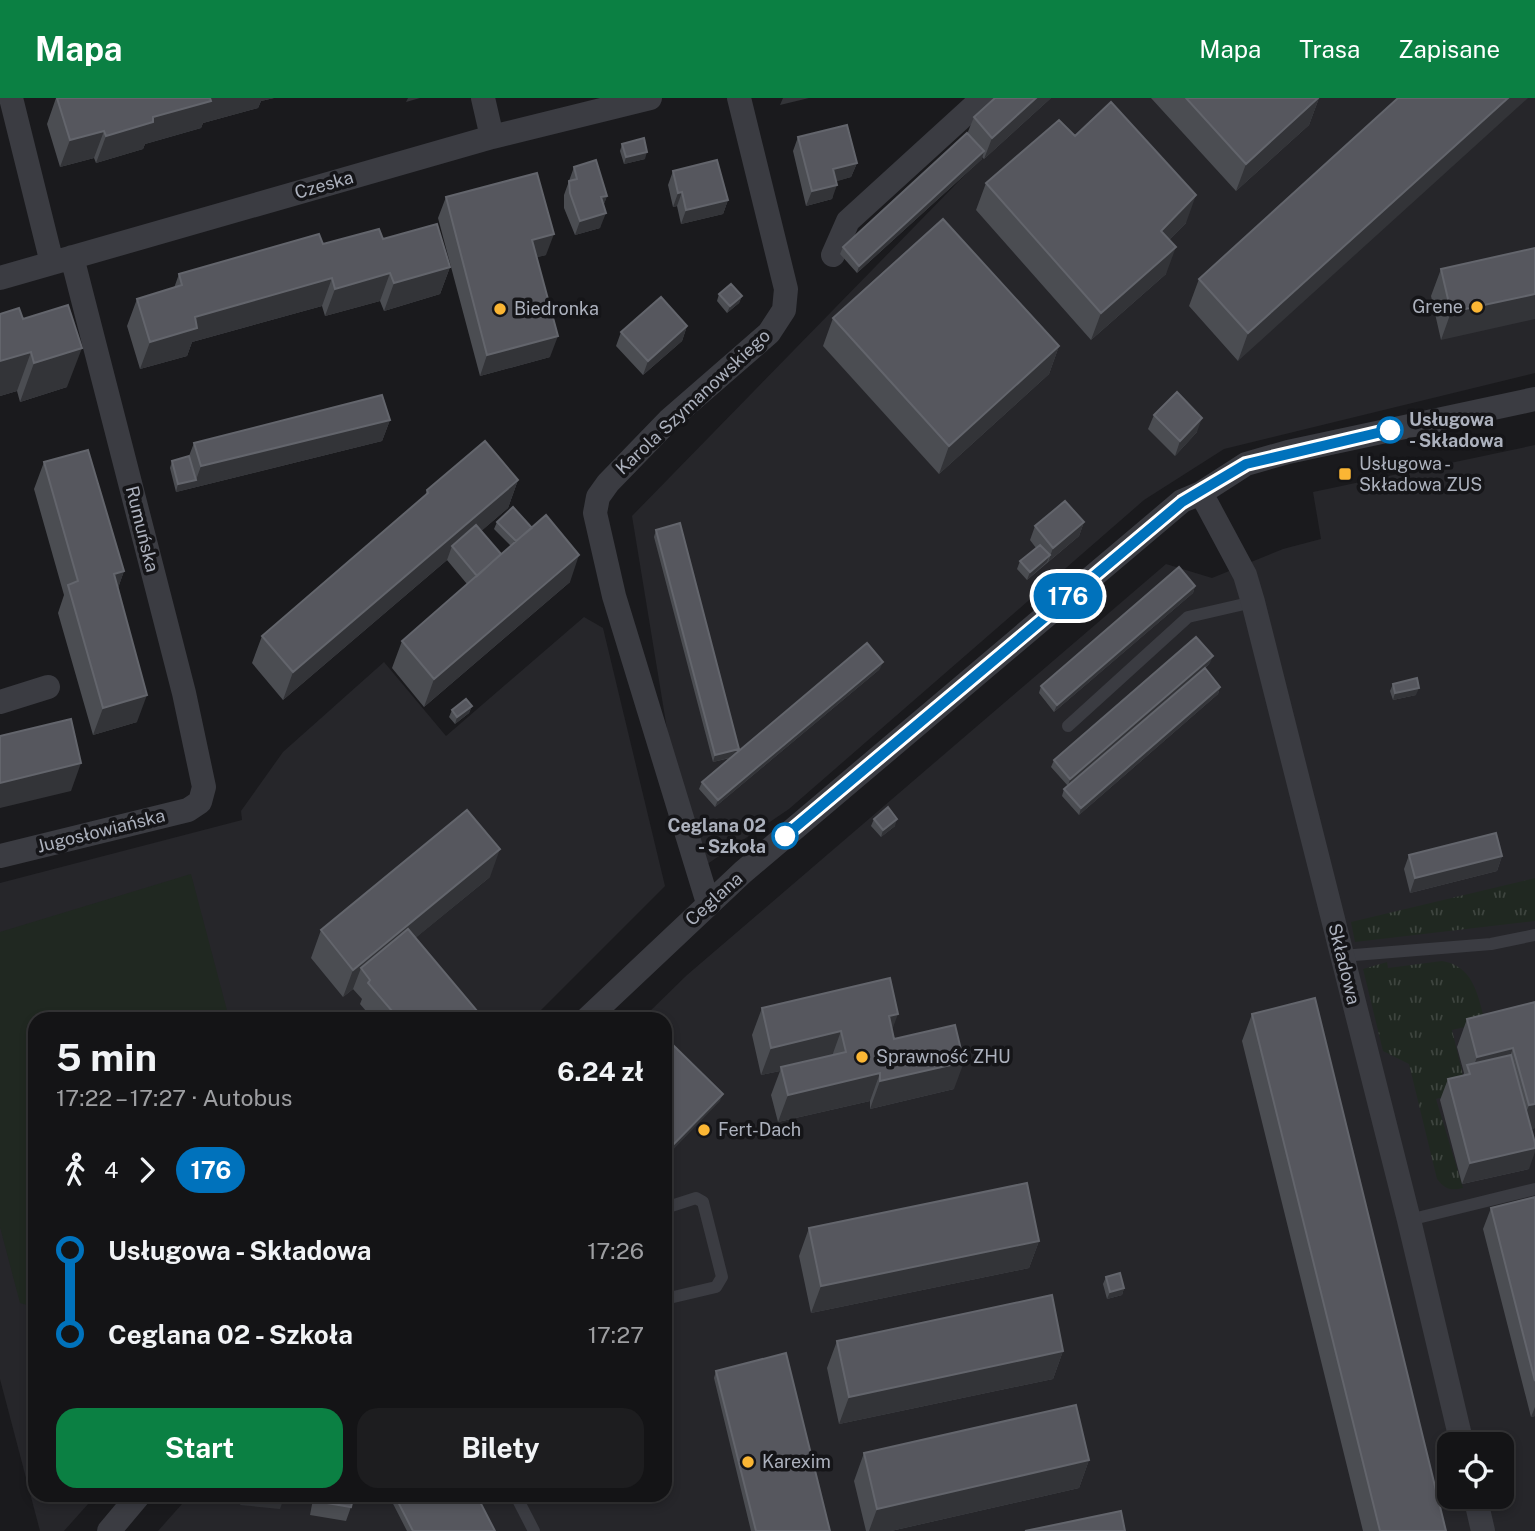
<!DOCTYPE html>
<html lang="pl">
<head>
<meta charset="utf-8">
<style>
	:root { --surface:#141416; --page:#1d1d1f; --text:#f1f3f6; --muted:#9d9ea1; --line:#333335; --accent:#0b8043 }
	body { margin:0; font-family:"Public Sans",sans-serif; background:var(--page); color:var(--text); height:100vh; display:flex; flex-direction:column; font-size:26px; white-space:nowrap }
	* { box-sizing:border-box; margin:0 }
	p { font-size:23px; color:var(--muted) }
	.icon { flex:none; width:38px; height:38px; fill:none; stroke:currentColor; stroke-width:2; stroke-linecap:round; stroke-linejoin:round }
	.map { position:relative; flex:1; overflow:hidden }
	.side { position:absolute; left:28px; top:914px; width:644px; height:490px; display:flex; flex-direction:column; background:var(--surface); border-radius:21px; box-shadow:0 4px 10px #0003,0 0 0 2px var(--line) }
	.side>* { flex:none }
	.badge { padding:0 14px; border-radius:23px; font-size:24px; line-height:46px }
	.controls { position:absolute; left:1437px; top:1334px; display:grid; gap:14px }
	.controls a { display:grid; place-items:center; width:77px; height:77px; border-radius:14px; background:var(--surface); box-shadow:0 4px 10px #0003,0 0 0 2px var(--line); font-size:35px }
	.map>.badge { position:absolute; translate:-50% -50%; box-shadow:0 0 0 4px #fff }
	.legs { display:flex; align-items:center; gap:10px; height:77px; padding:0 28px; font-size:23px }
	.legs p { margin-inline-start:auto }
	.overview { display:flex; align-items:center; justify-content:space-between; height:119px; padding:0 28px }
	h1 { font-size:38px; font-weight:700; line-height:52px }
	.action { display:flex; gap:14px; margin-top:auto; padding:14px 28px }
	.action a { flex:1; height:80px; border-radius:21px; background:var(--accent); color:#fff; font-size:28px; font-weight:700; line-height:80px; text-align:center }
	.action a+a { background:var(--page); color:var(--text) }
	ul { padding:0 28px; list-style:none }
	li { display:flex; align-items:center; gap:24px; height:84px; font-size:26px }
	li i { display:grid; place-items:center; width:10px; height:100%; margin:0 9px; background:currentColor }
	li i::after { content:''; width:18px; height:18px; margin:-9px; border:5px solid; border-radius:50%; background:var(--surface) }
	li p { margin-inline-start:auto }
	li:first-child i { background:linear-gradient(#0000 50%,currentColor 0) }
	li:last-child i { background:linear-gradient(currentColor 50%,#0000 0) }
	header { display:flex; align-items:center; gap:42px; box-sizing:border-box; height:98px; padding:0 35px; background:var(--accent); color:#fff }
	header strong { font-size:33px }
	nav { display:flex; gap:38px; margin-inline-start:auto; font-size:24px }
	.map>svg:first-child { display:block }
	.built { fill:#26262a; fill-rule:evenodd }
	.grass { fill:url(#grass-tufts) }
	.green { fill:#202821 }
	.lines { fill:none; stroke-linecap:round; stroke-linejoin:round }
	.lane { stroke:#3b3c42; stroke-width:12 }
	.street { stroke:#3b3c42; stroke-width:24 }
	.wall { fill:#4b4d52 }
	.shaded-wall { fill:#333438 }
	.building { fill:#56575e; stroke:#63656c; stroke-width:2 }
	.line-1-casing { stroke:#fff; stroke-width:16 }
	.line-1 { stroke:#0072bc; stroke-width:10 }
	.poi-dot { fill:#fbb634; stroke:#151518; stroke-width:2.5 }
	.stop-1-dot { fill:#fff; stroke:#0072bc; stroke-width:3.5 }
	.labels { text-anchor:middle; stroke-width:7; stroke-linejoin:round; paint-order:stroke }
	.street-label { font-size:18px; fill:#acb1bd; stroke:#151518 }
	.poi-label { font-size:18px; fill:#acb1bd; stroke:#151518; text-anchor:start }
	.stop-label { font-size:18px; font-weight:bold; fill:#acb1bd; stroke:#151518; text-anchor:start }
</style>
</head>
<body>
<header>
<strong>Mapa</strong>
<nav><a>Mapa</a><a>Trasa</a><a>Zapisane</a></nav>
</header>
<div class="map">
<svg width="1535" height="1433" viewBox="0 0 1535 1433">
	<defs>
		<pattern id="grass-tufts" width="24" height="20" patternUnits="userSpaceOnUse" patternTransform="scale(1.75)"><rect width="24" height="20" fill="#202821"/><path d="M3 7l-1-3M5 7V3M7 7l1-3M15 17l-1-3M17 17v-4M19 17l1-3" fill="none" stroke="#3e453f"/></pattern>
	</defs>
	<rect width="100%" height="100%" fill="#1a1a1d"/>
	<path class="built" d="M1040,0H1535V275L1224,351L1144,402L789,711L691,777L632,418Z
		M1535,347V1433H158L190,1397L665,1396V920H643L687,877L1166,466L1212,480L1283,451L1321,441L1313,394ZM1449,1346H1502V1398H1449Z
		M584,519L603,530L665,788L533,920H35V1396L96,1397L64,1433H40L0,1281V785L242,722L241,713L283,654L384,564L446,638Z"/>
	<path class="grass" d="M1535,780V823L1355,844L1351,824Z
		M1442,863C1474,868 1478,898 1485,924L1452,932L1465,986L1460,994L1436,1001L1463,1090C1450,1093 1445,1091 1437,1081L1409,966L1383,953L1363,871L1387,864L1388,870Z"/>
	<path class="green" d="M191,776L229,920H35V1209L20,1205L0,1129V834Z"/>
	<g class="lines">
		<path class="lane" d="M1068,628L1188,519L1253,504
			M1342,858L1491,846L1535,837
			M665,1110L696,1100L703,1104L722,1179L716,1189L665,1201
			M1409,1122L1535,1091
			M515,1396L534,1433"/>
		<path class="street" d="M11,0L52,165
			M483,0L492,39
			M833,157L848,123L983,0
			M0,180L492,39L650,0
			M1201,395L1245,477L1253,504L1409,1122L1462,1346
			M0,604L48,589
			M0,758L188,712L200,704L204,689L184,595L72,159
			M708,805L614,498L595,415L598,399L608,385L669,322L769,235L784,212L786,191L739,0
			M588,920L743,774L1182,403L1201,395L1246,366L1288,354L1535,301
			M1475,1398L1483,1433
			M109,1433L140,1396"/>
	</g>
	<path class="wall" d="M56,0H274L261,3L258,10L203,25L201,30L145,46L143,51L96,65L94,60L60,69L47,26Z
		M1051,0L984,61L982,59V61L857,175L840,156L843,149L967,36L974,19Z
		M1151,0H1319L1309,27L1236,93Z
		M1398,0L1238,263L1189,208L1199,181Z
		M1075,38L1186,125L1169,142L1166,176L1091,242L976,112L986,85Z
		M798,39L857,65L851,79L836,83L832,101L806,108L793,53Z
		M622,46L645,61L624,66L620,53Z
		M574,69L607,98L603,108L600,130L575,137L564,110V97Z
		M673,73L728,102L723,116L681,126L677,108L673,109L668,87Z
		M446,99L546,157L536,159L550,259L480,278L438,120Z
		M383,141L450,169L440,196L384,213L380,203L325,218L322,208L192,244L187,258L140,271L127,228L137,201L174,190L179,176L323,146Z
		M1535,150L1441,242L1431,198L1441,171Z
		M719,196L742,198L739,205L727,215L717,203Z
		M0,216L23,221L67,289L20,304L17,293L0,298Z
		M833,220L1059,248L1049,276L939,376L823,248Z
		M687,228L682,243L643,277L616,248L621,234Z
		M1154,317L1197,334L1175,358L1148,331Z
		M390,322L382,343L176,394L170,370L172,363L189,358L194,345Z
		M44,364L124,473L118,490L137,624L93,637L58,515L64,497L34,391Z
		M518,382L508,410L481,433L501,456L511,448L494,431L497,424L570,484L424,609L392,570L402,543L467,486L447,462L283,602L252,565L262,538L425,398L427,392Z
		M1084,424L1079,438L1027,482L1017,471L1020,463L1036,450L1030,442L1035,428Z
		M656,432L738,653L880,571L715,709L699,691L702,684L730,660L713,664L654,439Z
		M1195,488L1193,495L1054,614L1039,595L1041,588Z
		M1210,565L1205,570L1220,589L1218,596L1079,717L1062,698L1064,691L1068,688L1051,669L1054,662Z
		M1393,586L1416,597L1393,602L1390,593Z
		M472,608L469,615L455,626L449,619L452,612Z
		M874,721L895,728L881,739L871,728Z
		M1409,757L1502,758L1497,773L1410,795L1404,771Z
		M490,779L415,840L483,920H372L360,906L362,901L353,891L343,899L311,860L321,832Z
		M1535,904V1030L1531,1031L1529,1071L1462,1086L1440,1002L1448,981L1463,978L1464,975L1457,949L1467,921Z
		M762,910L892,933L894,941L954,991L870,1011V1003L778,1024L771,997L780,973L761,977L752,937Z
		M1252,916L1446,1433H1363L1242,943Z
		M1535,1099V1318L1531,1319L1483,1131L1491,1110Z
		M809,1130L1039,1143L1029,1170L811,1215L799,1158Z
		M1106,1179L1124,1190L1122,1197L1107,1201L1103,1186Z
		M837,1243L1063,1253L1053,1281L839,1326L827,1270Z
		M716,1273L830,1433H751L714,1280Z
		M864,1355L1089,1362L1079,1390L891,1433H866L854,1383Z
		M314,1396H354L351,1409L346,1423L310,1417Z
		M388,1396H476L495,1433H407Z"/>
	<path class="shaded-wall" d="M210,0H274L261,3L258,10L203,25L201,30L145,46L143,51L96,65L106,38L153,19Z
		M408,0H420L406,4Z
		M783,0H809L780,7Z
		M1036,0H1051L984,61L992,40Z
		M1319,0L1309,27L1236,93L1246,66Z
		M1508,0H1528L1238,263L1248,235Z
		M104,33L94,60L60,69L70,42Z
		M984,53L982,61L857,175L859,168Z
		M647,54L645,61L624,66L626,59Z
		M857,65L851,79L828,86L833,71Z
		M837,87L832,101L806,108L812,93Z
		M682,94L677,108L673,109L678,95Z
		M1196,97L1186,125L1151,160L1161,133Z
		M607,98L602,112L601,99Z
		M728,102L723,116L681,126L686,112Z
		M606,115L600,130L575,137L580,123Z
		M554,136L546,157L524,163L532,142Z
		M1176,149L1166,176L1091,242L1101,215Z
		M450,169L440,196L384,213L394,185Z
		M390,175L380,203L325,218L335,191Z
		M332,180L322,208L192,244L187,258L140,271L150,244L195,219Z
		M1535,196V221L1441,242L1451,214Z
		M742,198L739,205L727,215L730,208Z
		M687,228L682,243L643,277L648,263Z
		M558,238L550,259L480,278L487,257Z
		M1059,248L1049,276L939,376L949,348Z
		M82,250L67,289L20,304L34,265Z
		M31,254L17,293L0,298V263Z
		M1202,320L1197,334L1175,358L1180,343Z
		M390,322L382,343L176,394L178,386L196,382L201,368Z
		M518,382L508,410L457,454L452,448L447,462L283,602L293,574Z
		M1084,424L1079,438L1048,464L1053,450Z
		M579,457L570,484L424,609L434,581Z
		M1050,457L1047,464L1027,482L1030,474Z
		M124,473L114,501V476Z
		M1195,488L1193,495L1054,614L1057,607Z
		M1213,558L1210,565L1068,688L1070,681Z
		M883,564L880,571L715,709L718,702Z
		M1220,589L1218,596L1079,717L1081,710Z
		M1419,590L1416,597L1393,602L1395,595Z
		M147,597L137,624L93,637L103,610Z
		M472,608L469,615L455,626L457,619Z
		M739,651L736,658L713,664L715,657Z
		M81,665L71,693L0,710V685Z
		M897,721L895,728L881,739L883,732Z
		M500,751L490,779L368,879L361,870L353,891L343,899L353,872Z
		M1502,758L1497,773L1410,795L1415,780Z
		M898,916L888,943L889,918Z
		M841,933L831,961L781,969L780,973L761,977L771,950Z
		M1513,950L1503,977L1467,987L1477,959Z
		M964,964L954,991L870,1011L880,983Z
		M880,975L870,1003L778,1024L788,997Z
		M723,996L720,1003L665,1060V1055Z
		M1535,1006V1030L1519,1035L1529,1007Z
		M1535,1050V1054L1529,1071L1462,1086L1470,1065Z
		M1039,1143L1029,1170L811,1215L821,1188Z
		M1124,1190L1122,1197L1107,1201L1110,1194Z
		M1063,1253L1053,1281L839,1326L849,1299Z
		M1535,1309V1318L1531,1319Z
		M1089,1362L1079,1390L891,1433H869L877,1411Z
		M244,1396H277L285,1397L280,1411L240,1407Z"/>
	<path class="building" d="M57,0H210L211,3L153,19V24L106,38L104,33L70,42Z
		M995,0H1036L992,40L974,19Z
		M1186,0H1318L1246,66Z
		M1398,0H1508L1248,235L1199,181Z
		M1111,4L1196,97L1161,133L1176,149L1101,215L986,85L1059,22L1075,38Z
		M847,27L857,65L833,71L837,87L812,93L798,39Z
		M967,35L984,53L859,168L843,149Z
		M644,40L647,54L626,59L622,46Z
		M596,62L607,98L601,99L606,115L580,123L570,95L569,83L577,81L574,69Z
		M717,62L728,102L686,112L682,94L678,95L673,73Z
		M537,75L554,136L532,142L558,238L487,257L446,99Z
		M943,121L1059,248L949,348L833,220Z
		M437,126L450,169L394,185L390,175L335,191L332,180L195,219L197,230L150,244L137,201L182,187L179,176L319,136L323,146L379,131L383,141Z
		M1535,150V196L1451,214L1441,171Z
		M731,186L742,198L730,208L719,196Z
		M661,199L687,228L648,263L621,234Z
		M68,207L82,250L34,265L31,254L0,263V216L19,210L23,221Z
		M1177,294L1202,320L1180,343L1154,317Z
		M382,297L390,322L201,368L194,345Z
		M485,343L518,382L293,574L262,538L428,395L427,392Z
		M88,352L124,473L114,476L147,597L103,610L68,487L78,483L44,364Z
		M189,358L196,382L178,386L172,363Z
		M1065,403L1084,424L1053,450L1035,428Z
		M513,409L532,430L516,443L497,424Z
		M546,417L579,457L434,581L402,543Z
		M680,425L739,651L715,657L656,432Z
		M476,427L501,456L477,478L452,448Z
		M1040,447L1050,457L1030,474L1020,463Z
		M1179,469L1195,488L1057,607L1041,588Z
		M1196,539L1213,558L1070,681L1054,662Z
		M867,545L883,564L718,702L702,684Z
		M1205,570L1220,589L1081,710L1064,691Z
		M1417,580L1419,590L1395,595L1393,586Z
		M466,601L472,608L457,619L452,612Z
		M71,621L81,665L0,685V638Z
		M888,709L897,721L883,732L874,721Z
		M467,712L500,751L353,872L321,832Z
		M1496,735L1502,758L1415,780L1409,757Z
		M408,831L483,920H398L368,885L370,882L361,870Z
		M890,880L898,916L889,918L894,941L955,927L964,964L880,983V975L788,997L781,969L846,954L841,933L771,950L762,910Z
		M1315,900L1446,1433H1380L1252,916Z
		M1535,904V1006L1529,1007L1513,950L1477,959L1467,921Z
		M673,947L723,996L665,1055V956Z
		M1511,957L1535,1045V1050L1470,1065L1448,981L1470,976L1467,967Z
		M1027,1085L1039,1143L821,1188L809,1130Z
		M1535,1099V1283L1491,1110Z
		M1120,1175L1124,1190L1110,1194L1106,1179Z
		M1052,1197L1063,1253L849,1299L837,1243Z
		M786,1255L830,1433H756L716,1273Z
		M1076,1307L1089,1362L877,1411L864,1355Z
		M317,1396H354L351,1409L315,1403Z
		M394,1396H476L495,1433H413Z
		M1121,1413L1125,1433H1025Z"/>
	<g class="lines">
		<g class="line-1-casing">
			<path id="line-1" d="M785,738L1182,404L1246,366L1390,332"/>
		</g>
		<use href="#line-1" class="line-1"/>
	</g>
	<g class="poi-dot">
		<circle cx="1477" cy="209" r="7"/>
		<circle cx="500" cy="211" r="7"/>
		<rect x="1338" y="369" width="14" height="14" rx="3.5"/>
		<circle cx="862" cy="959" r="7"/>
		<circle cx="704" cy="1032" r="7"/>
		<circle cx="748" cy="1364" r="7"/>
	</g>
	<g class="stop-1-dot">
		<circle cx="1390" cy="332" r="12"/>
		<circle cx="785" cy="738" r="12"/>
	</g>
	<g class="labels">
		<g class="street-label">
			<text transform="translate(324 87) rotate(-16)" y="6">Czeska</text>
			<text transform="translate(693 304) rotate(-43)" y="6">Karola Szymanowskiego</text>
			<text transform="translate(142 431) rotate(76)" y="6">Rumuńska</text>
			<text transform="translate(101 733) rotate(-14)" y="6">Jugosłowiańska</text>
			<text transform="translate(714 801) rotate(-42)" y="6">Ceglana</text>
			<text transform="translate(1344 866) rotate(76)" y="6">Składowa</text>
		</g>
		<g class="poi-label">
			<text x="1463" y="215" text-anchor="end">Grene</text>
			<text x="514" y="217">Biedronka</text>
			<text x="1359" y="372">Usługowa -<tspan x="1359" dy="21">Składowa ZUS</tspan></text>
			<text x="876" y="965">Sprawność ZHU</text>
			<text x="718" y="1038">Fert-Dach</text>
			<text x="762" y="1370">Karexim</text>
		</g>
		<g class="stop-label">
			<text x="1409" y="328">Usługowa<tspan x="1409" dy="21">- Składowa</tspan></text>
			<text x="766" y="734" text-anchor="end">Ceglana 02<tspan x="766" dy="21">- Szkoła</tspan></text>
		</g>
	</g>
</svg>
<div class="controls">
<a><svg class="icon" aria-label="locate" viewBox="0 0 24 24"><circle cx="12" cy="12" r="6"/><path d="M12 2v4M12 18v4M2 12h4M18 12h4"/></svg></a>
</div>
<b class="badge" style="left:1068px;top:498px;background:#0072bc;color:#fff">176</b>
<section class="side">
<div class="overview"><div><h1>5 min</h1><p>17:22 – 17:27 · Autobus</p></div><b>6.24 zł</b></div>
<div class="legs"><svg class="icon" aria-label="walk" viewBox="0 0 24 24"><circle cx="13" cy="4" r="2"/><path d="M13 8l-2 6 4 7M11 14l-3 7M7 12l3-4h3l4 4"/></svg>4<svg class="icon" aria-label="forward" viewBox="0 0 24 24"><path d="M9 5l7 7-7 7"/></svg><b class="badge" style="background:#0072bc;color:#fff">176</b></div>
<ul>
<li><i style="color:#0072bc"></i><b>Usługowa - Składowa</b><p>17:26</p></li>
<li><i style="color:#0072bc"></i><b>Ceglana 02 - Szkoła</b><p>17:27</p></li>
</ul>
<div class="action"><a>Start</a><a>Bilety</a></div>
</section>
</div>
</body>
</html>
